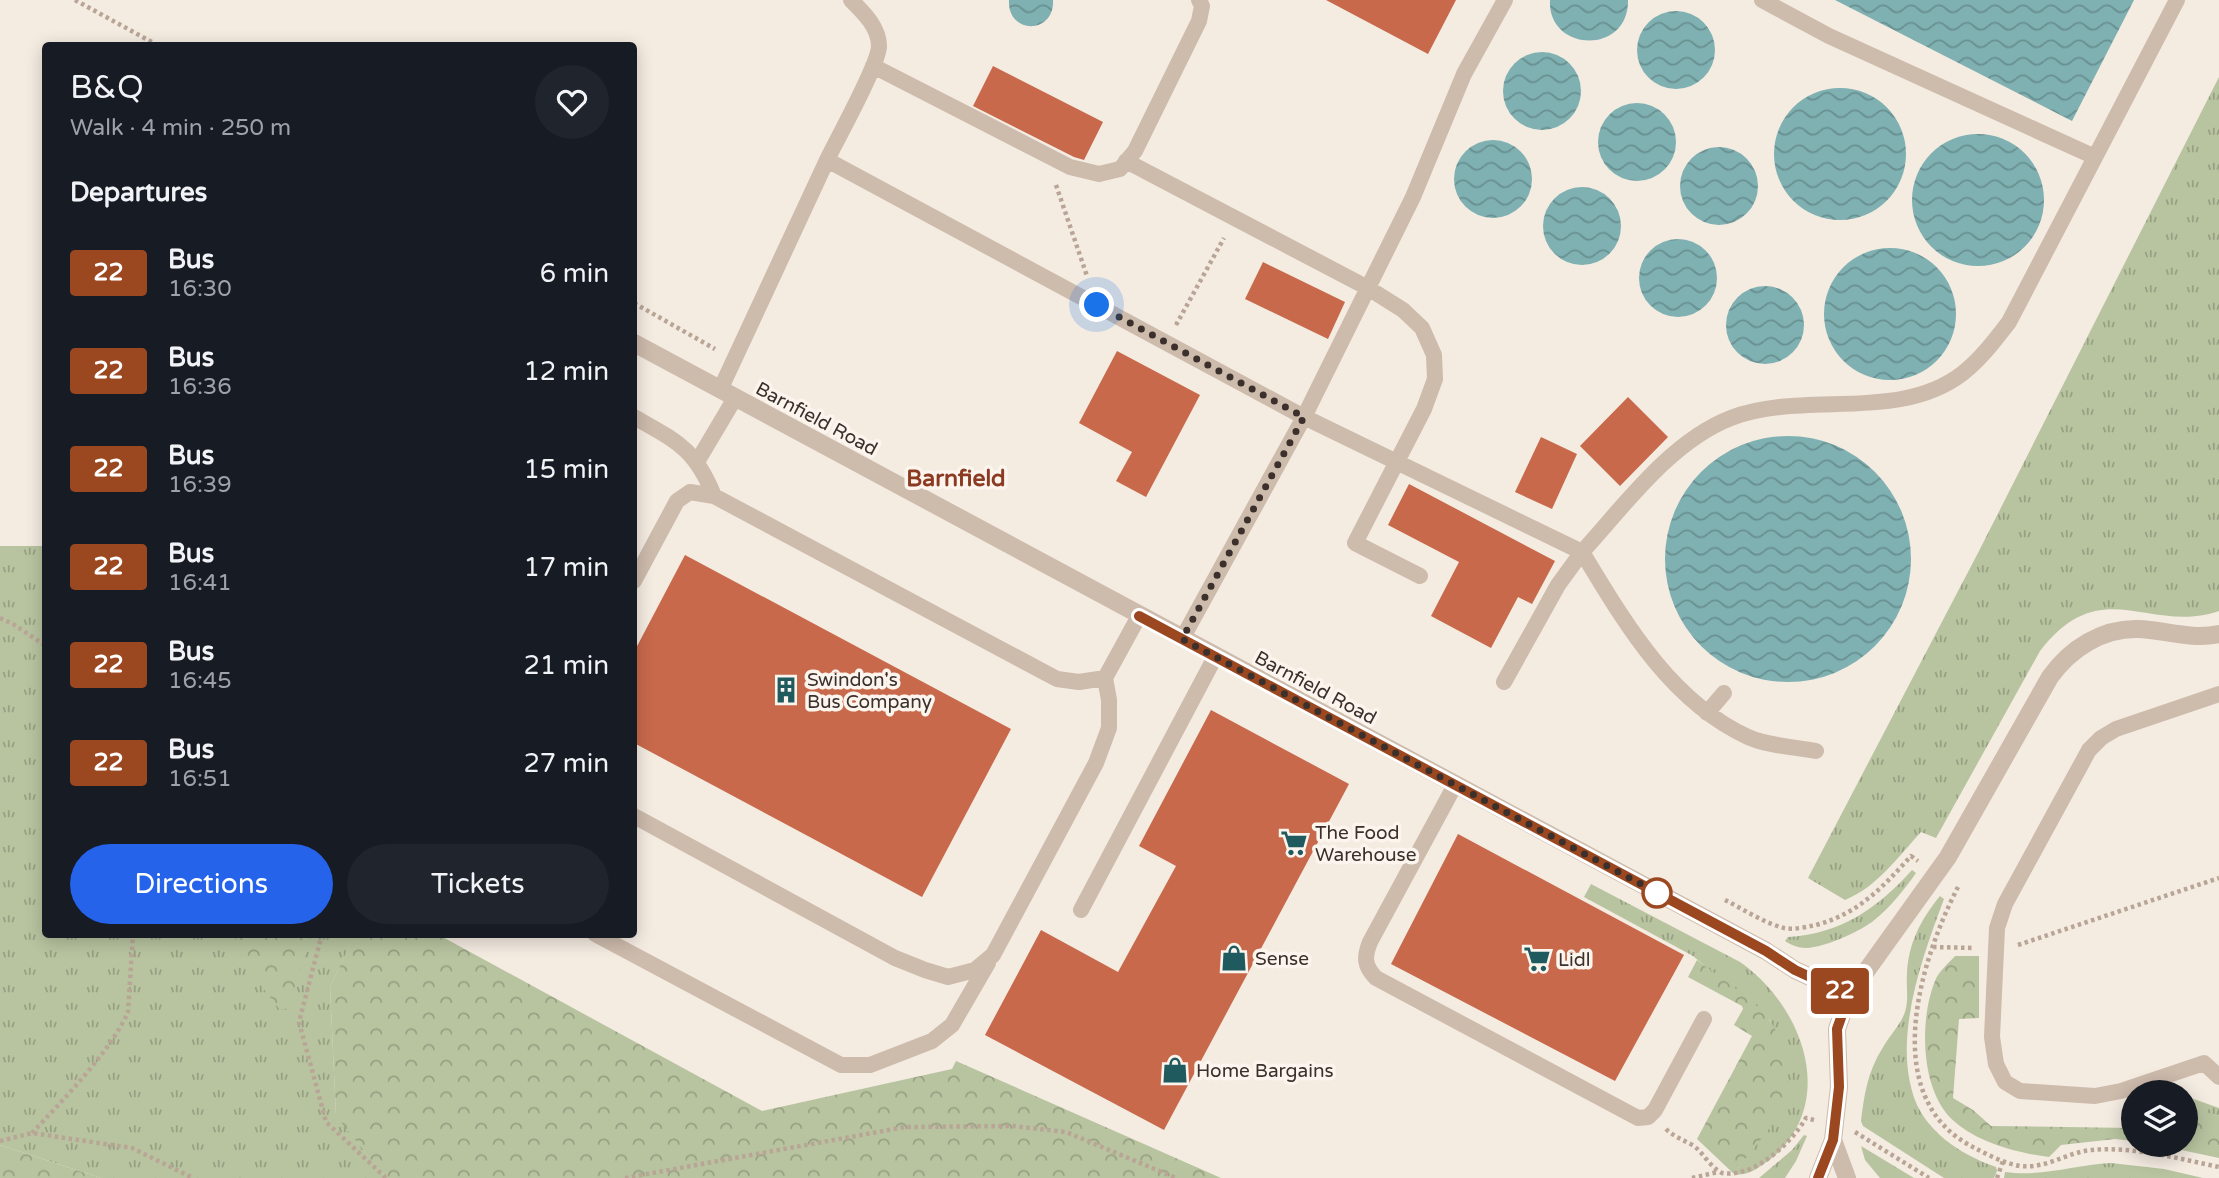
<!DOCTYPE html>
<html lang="en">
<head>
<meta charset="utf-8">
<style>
	:root { --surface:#171b24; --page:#20242c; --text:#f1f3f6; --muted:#9ea1a6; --accent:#2563eb }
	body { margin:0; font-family:"Varela Round",sans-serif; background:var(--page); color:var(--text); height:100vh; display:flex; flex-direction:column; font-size:26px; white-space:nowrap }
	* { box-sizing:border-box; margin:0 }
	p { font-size:23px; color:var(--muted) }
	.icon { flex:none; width:38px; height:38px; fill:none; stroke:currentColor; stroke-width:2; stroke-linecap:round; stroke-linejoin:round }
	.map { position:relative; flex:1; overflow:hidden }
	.sheet { position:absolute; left:42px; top:42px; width:595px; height:896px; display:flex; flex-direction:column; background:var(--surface); border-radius:7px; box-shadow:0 4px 18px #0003 }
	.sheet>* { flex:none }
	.badge { padding:0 14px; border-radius:5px; font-size:24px; line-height:46px }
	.buttons { position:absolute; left:2121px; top:1080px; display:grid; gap:14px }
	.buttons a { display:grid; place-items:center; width:77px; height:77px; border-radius:50%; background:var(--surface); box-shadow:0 4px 18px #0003; font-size:35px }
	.you { position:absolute; width:35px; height:35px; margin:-18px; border:5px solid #fff; border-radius:50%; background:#1a73e8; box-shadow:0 0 0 10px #1a73e833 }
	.map>.badge { position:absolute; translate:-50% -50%; box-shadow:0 0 0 4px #fff }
	h2 { padding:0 28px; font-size:26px; line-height:63px }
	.round { display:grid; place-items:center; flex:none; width:74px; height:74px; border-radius:37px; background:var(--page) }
	.head { display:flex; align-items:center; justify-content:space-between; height:119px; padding:0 28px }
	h1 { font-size:33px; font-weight:600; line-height:52px }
	.button { display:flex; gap:14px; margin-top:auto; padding:14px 28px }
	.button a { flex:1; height:80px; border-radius:42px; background:var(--accent); color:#fff; font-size:28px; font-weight:600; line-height:80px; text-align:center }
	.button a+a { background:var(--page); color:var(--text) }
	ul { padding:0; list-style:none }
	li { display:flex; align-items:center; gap:21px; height:98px; padding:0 28px }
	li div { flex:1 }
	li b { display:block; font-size:26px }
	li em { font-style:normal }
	li .badge { min-width:77px; font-weight:700; text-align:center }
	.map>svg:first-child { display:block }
	.grass { fill:url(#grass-tufts) }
	.forest { fill:url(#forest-crowns) }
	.water { fill:url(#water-waves) }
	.building { fill:#c8694b }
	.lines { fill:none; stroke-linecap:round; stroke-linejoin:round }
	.path { stroke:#b9a596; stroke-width:4.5; stroke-dasharray:3.5 3.5; stroke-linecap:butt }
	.service { stroke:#cdbbac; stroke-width:16 }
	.minor { stroke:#cdbbac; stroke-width:18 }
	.line-casing { stroke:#fff; stroke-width:16 }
	.line { stroke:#9b4820; stroke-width:10 }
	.walk { stroke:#3b302b; stroke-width:7; stroke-dasharray:0 12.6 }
	.stop-dot { fill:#fff; stroke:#9b4820; stroke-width:3.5 }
	.labels { text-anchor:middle; stroke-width:7; stroke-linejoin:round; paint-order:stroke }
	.street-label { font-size:19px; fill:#3b302b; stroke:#fbf5ee }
	.poi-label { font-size:19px; fill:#3b302b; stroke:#fbf5ee; text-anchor:start }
	.quarter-label { font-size:23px; font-weight:bold; fill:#8c3b22; stroke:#fbf5ee }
</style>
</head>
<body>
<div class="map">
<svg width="2219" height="1178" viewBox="0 0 2219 1178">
	<defs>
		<pattern id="grass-tufts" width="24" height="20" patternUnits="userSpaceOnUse" patternTransform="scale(1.75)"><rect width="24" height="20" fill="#b8c4a0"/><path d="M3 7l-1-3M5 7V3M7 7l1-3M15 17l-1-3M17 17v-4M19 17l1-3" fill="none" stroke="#97a083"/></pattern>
		<pattern id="forest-crowns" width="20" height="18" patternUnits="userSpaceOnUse" patternTransform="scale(1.75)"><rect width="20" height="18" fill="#b8c4a0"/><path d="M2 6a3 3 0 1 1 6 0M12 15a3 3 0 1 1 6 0" fill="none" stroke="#97a083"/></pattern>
		<pattern id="water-waves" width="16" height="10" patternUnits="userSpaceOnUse" patternTransform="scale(1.75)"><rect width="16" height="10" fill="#7fb0b2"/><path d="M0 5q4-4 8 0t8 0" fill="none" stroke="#699091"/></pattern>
	</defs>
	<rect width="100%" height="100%" fill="#f4ebe1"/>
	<path class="grass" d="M2219,77V611C2149,635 2102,571 2040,651L1936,838L1921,832C1898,857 1877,887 1845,900L1808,878L1979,551Z
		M0,546H45L46,934L355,935L330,987L336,1115L386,1178H101L0,1145Z
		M1912,870L1916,873C1904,890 1889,909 1872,922C1856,933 1826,947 1806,948C1798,948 1791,945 1785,941L1788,937C1841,934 1878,908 1912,870Z
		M1591,884L1740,962C1802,1005 1839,1101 1772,1158C1761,1166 1748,1177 1734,1174L1745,1158L1771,1021L1693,956L1584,897Z
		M1940,896L1944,899C1923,955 1895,1031 1912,1091C1922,1130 1961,1155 1996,1167L1997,1171L1994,1178H1944L1863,1126L1861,1121C1864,1095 1868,1071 1882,1049C1889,1036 1900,1026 1905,1012C1909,999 1906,987 1907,974C1908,944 1921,919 1940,896Z
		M2191,1098L2219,1108V1116L2195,1109L2186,1113V1100Z
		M1804,1135L1807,1136L1796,1161L1785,1178H1759L1792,1150Z
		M1861,1146L1914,1178H1880L1865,1160Z
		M2111,1163L2164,1169L2203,1178H2004L2005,1172C2043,1177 2074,1165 2111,1163Z"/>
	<path class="forest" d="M355,934L439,935L762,1111L952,1069L956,1061L1221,1178H386L336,1116L330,987Z
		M234,935H312L296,983L297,1006L280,1010L251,973Z
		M1955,956H1979V1018L1959,1019L1953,1098L1973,1110L1991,1126L2133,1128V1141L2115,1139L2061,1145L2049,1157C2018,1153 1979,1143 1955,1122C1920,1093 1919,1020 1935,981C1938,972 1949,963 1955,956Z
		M1697,960C1715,974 1759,1003 1771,1022C1782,1038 1793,1080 1786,1099C1774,1128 1751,1149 1734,1174L1697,1139L1752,1036L1734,1025L1743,1009L1742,1006L1688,977Z
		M2195,1108L2219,1116V1158L2158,1145L2186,1144V1113Z
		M0,1145L101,1178H0Z"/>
	<path class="water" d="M1009,0H1053C1055,35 1007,35 1009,0Z
		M1550,0H1628C1629,56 1547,52 1550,0Z
		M1835,0H2134L2072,121Z
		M1637 50a39 39 0 1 1 78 0a39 39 0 1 1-78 0Z
		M1503 91a39 39 0 1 1 78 0a39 39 0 1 1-78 0Z
		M1774 154a66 66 0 1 1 132 0a66 66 0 1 1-132 0Z
		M1598 142a39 39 0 1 1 78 0a39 39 0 1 1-78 0Z
		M1912 200a66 66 0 1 1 132 0a66 66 0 1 1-132 0Z
		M1454 179a39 39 0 1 1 78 0a39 39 0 1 1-78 0Z
		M1680 186a39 39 0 1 1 78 0a39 39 0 1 1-78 0Z
		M1543 226a39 39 0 1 1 78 0a39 39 0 1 1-78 0Z
		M1639 278a39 39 0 1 1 78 0a39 39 0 1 1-78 0Z
		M1824 314a66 66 0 1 1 132 0a66 66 0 1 1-132 0Z
		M1726 325a39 39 0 1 1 78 0a39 39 0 1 1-78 0Z
		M1665 559a123 123 0 1 1 246 0a123 123 0 1 1-246 0Z"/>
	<path class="building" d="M1326,0H1456L1428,54Z
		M993,66L1103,122L1084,160L1074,157L973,106Z
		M1263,262L1345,302L1328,339L1245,299Z
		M1117,351L1200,395L1146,497L1116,481L1132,452L1079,423Z
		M1628,397L1668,437L1620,486L1580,446Z
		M1541,437L1577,454L1552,509L1515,492Z
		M1409,484L1555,561L1532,604L1518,597L1491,648L1431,616L1459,562L1388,525Z
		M685,555L1011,729L922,897L634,743V652Z
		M1211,710L1349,784L1164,1130L985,1035L1041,930L1118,972L1176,866L1139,846Z
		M1458,834L1684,955L1615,1081L1391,964Z"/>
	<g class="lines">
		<path class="path" d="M75,0L159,46
			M1056,185L1087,276
			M634,303L715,349
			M1176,325L1224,238
			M0,618L13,624L46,646
			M1958,887C1920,961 1878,1096 1971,1146C1986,1154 2003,1163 2020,1166C2047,1169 2067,1152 2092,1150C2131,1146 2181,1159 2219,1167
			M1725,900C1743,909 1764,923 1784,928C1794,930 1806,927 1816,925C1858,914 1883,887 1911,856L1918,861
			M322,934L299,1022L326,1122L386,1178
			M2018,945L2219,878
			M1933,947L1974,948
			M1666,1129C1674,1137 1684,1140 1694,1146C1704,1154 1710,1167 1722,1173C1755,1178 1791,1143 1806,1118L1814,1120
			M1855,1132L1929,1178
			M32,1133C62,1101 111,1051 128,1012L133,934
			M0,1141L32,1133L132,1148L193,1178
			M625,1178L905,1127L1013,1126L1066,1132L1176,1178
			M1692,1178L1718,1172
			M1997,1178L2003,1161"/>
		<path class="service" d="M851,0C863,12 879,27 879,46C879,64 837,139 827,160L1304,417L1582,552C1624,506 1671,441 1731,418C1804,390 1899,423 1963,373C1981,359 1995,340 2009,322L2177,0
			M1762,0L1829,36L2095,157
			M873,66L1070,167L1099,174L1120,169L1135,151L1199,21L1202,6L1199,0
			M1126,161L1368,288L1403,310L1422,328L1434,355L1435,379L1424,409L1355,543L1420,576
			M720,390L827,160
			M634,417C676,441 695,448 714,496
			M697,462L735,398
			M634,581L677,501L690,492L714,496L1057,679L1079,682L1105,678
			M1182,639L1304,417L1413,197L1464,74L1505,0
			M1504,682L1558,585L1582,552C1625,623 1670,701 1748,737C1768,746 1795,747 1816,751
			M2219,694L2116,729L2101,738L2089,750L2005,904L1997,928L1992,1037L1996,1064L2005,1082L2020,1091L2095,1096L2121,1091L2204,1063L2219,1077
			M1707,713L1724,693
			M1455,785L1370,942C1364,957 1364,966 1376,978L1638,1118L1648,1117L1655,1110L1704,1019
			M634,816L895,958L925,970L948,977L975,970L993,955L1096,763L1109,728V700L1105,678L1139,616
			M1081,910L1215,657
			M595,934L841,1065H870L932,1041L952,1025L988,963"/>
		<path class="minor" d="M634,343L1766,951L1795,970L1849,995L1837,1029L1839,1087L1833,1140L1818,1178
			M1849,995L1948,857L2050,677C2070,649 2102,628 2138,629C2165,630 2191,640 2219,634
			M1833,1140L1847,1178"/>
	</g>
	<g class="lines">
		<g class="line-casing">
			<path id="line" d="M1139,616L1766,951L1795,970L1849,995L1837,1029L1839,1087L1833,1140L1818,1178"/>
		</g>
		<use href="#line" class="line"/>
		<path class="walk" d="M1097,305L1304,417L1182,639L1669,899L1657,893"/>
	</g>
	<defs>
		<g id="building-bare" transform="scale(2.1)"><path d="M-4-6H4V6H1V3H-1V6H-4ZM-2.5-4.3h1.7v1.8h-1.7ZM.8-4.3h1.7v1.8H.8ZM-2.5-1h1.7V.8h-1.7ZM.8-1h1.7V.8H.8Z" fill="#1f5a5e" stroke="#fbf5ee" stroke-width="2.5" paint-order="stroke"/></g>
		<g id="supermarket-bare" transform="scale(2.1)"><path d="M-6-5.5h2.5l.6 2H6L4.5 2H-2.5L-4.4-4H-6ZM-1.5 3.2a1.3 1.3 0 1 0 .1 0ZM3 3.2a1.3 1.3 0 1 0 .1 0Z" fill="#1f5a5e" stroke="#fbf5ee" stroke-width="2.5" paint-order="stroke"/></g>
		<g id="shop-bare" transform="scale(2.1)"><path d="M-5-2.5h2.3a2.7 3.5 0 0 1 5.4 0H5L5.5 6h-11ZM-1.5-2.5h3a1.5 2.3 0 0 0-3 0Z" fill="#1f5a5e" stroke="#fbf5ee" stroke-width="2.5" paint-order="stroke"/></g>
	</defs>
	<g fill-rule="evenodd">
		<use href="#building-bare" x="786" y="690"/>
		<use href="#supermarket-bare" x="1294" y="843"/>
		<use href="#shop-bare" x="1234" y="958"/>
		<use href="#supermarket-bare" x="1537" y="959"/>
		<use href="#shop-bare" x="1175" y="1070"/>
	</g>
	<circle class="stop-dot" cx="1657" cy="893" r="14"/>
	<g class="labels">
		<g class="street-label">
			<text transform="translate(817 418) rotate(28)" y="7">Barnfield Road</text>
			<text transform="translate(1316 687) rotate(28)" y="7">Barnfield Road</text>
		</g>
		<g class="poi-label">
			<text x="807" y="686">Swindon's<tspan x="807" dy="22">Bus Company</tspan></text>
			<text x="1315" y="839">The Food<tspan x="1315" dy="22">Warehouse</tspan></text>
			<text x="1255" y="965">Sense</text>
			<text x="1558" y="966">Lidl</text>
			<text x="1196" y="1077">Home Bargains</text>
		</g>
		<g class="quarter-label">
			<text x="956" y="486">Barnfield</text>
		</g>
	</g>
</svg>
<div class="buttons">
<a><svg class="icon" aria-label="layers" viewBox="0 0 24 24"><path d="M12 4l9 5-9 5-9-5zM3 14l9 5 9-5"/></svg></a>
</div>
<div class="you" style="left:1097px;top:305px"></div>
<b class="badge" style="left:1840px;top:991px;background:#9b4820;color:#fff">22</b>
<section class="sheet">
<div class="head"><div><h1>B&amp;Q</h1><p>Walk · 4 min · 250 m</p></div><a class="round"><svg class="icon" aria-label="heart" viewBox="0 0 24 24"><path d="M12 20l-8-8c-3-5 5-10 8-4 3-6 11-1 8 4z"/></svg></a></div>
<h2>Departures</h2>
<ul>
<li><span class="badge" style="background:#9b4820;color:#fff">22</span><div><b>Bus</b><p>16:30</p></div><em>6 min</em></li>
<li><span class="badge" style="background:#9b4820;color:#fff">22</span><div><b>Bus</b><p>16:36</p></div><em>12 min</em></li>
<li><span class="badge" style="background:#9b4820;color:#fff">22</span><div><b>Bus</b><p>16:39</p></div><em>15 min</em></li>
<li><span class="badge" style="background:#9b4820;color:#fff">22</span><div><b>Bus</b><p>16:41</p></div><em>17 min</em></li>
<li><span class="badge" style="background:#9b4820;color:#fff">22</span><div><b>Bus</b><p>16:45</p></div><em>21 min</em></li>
<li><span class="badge" style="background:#9b4820;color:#fff">22</span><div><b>Bus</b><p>16:51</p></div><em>27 min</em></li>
</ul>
<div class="button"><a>Directions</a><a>Tickets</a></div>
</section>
</div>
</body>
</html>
